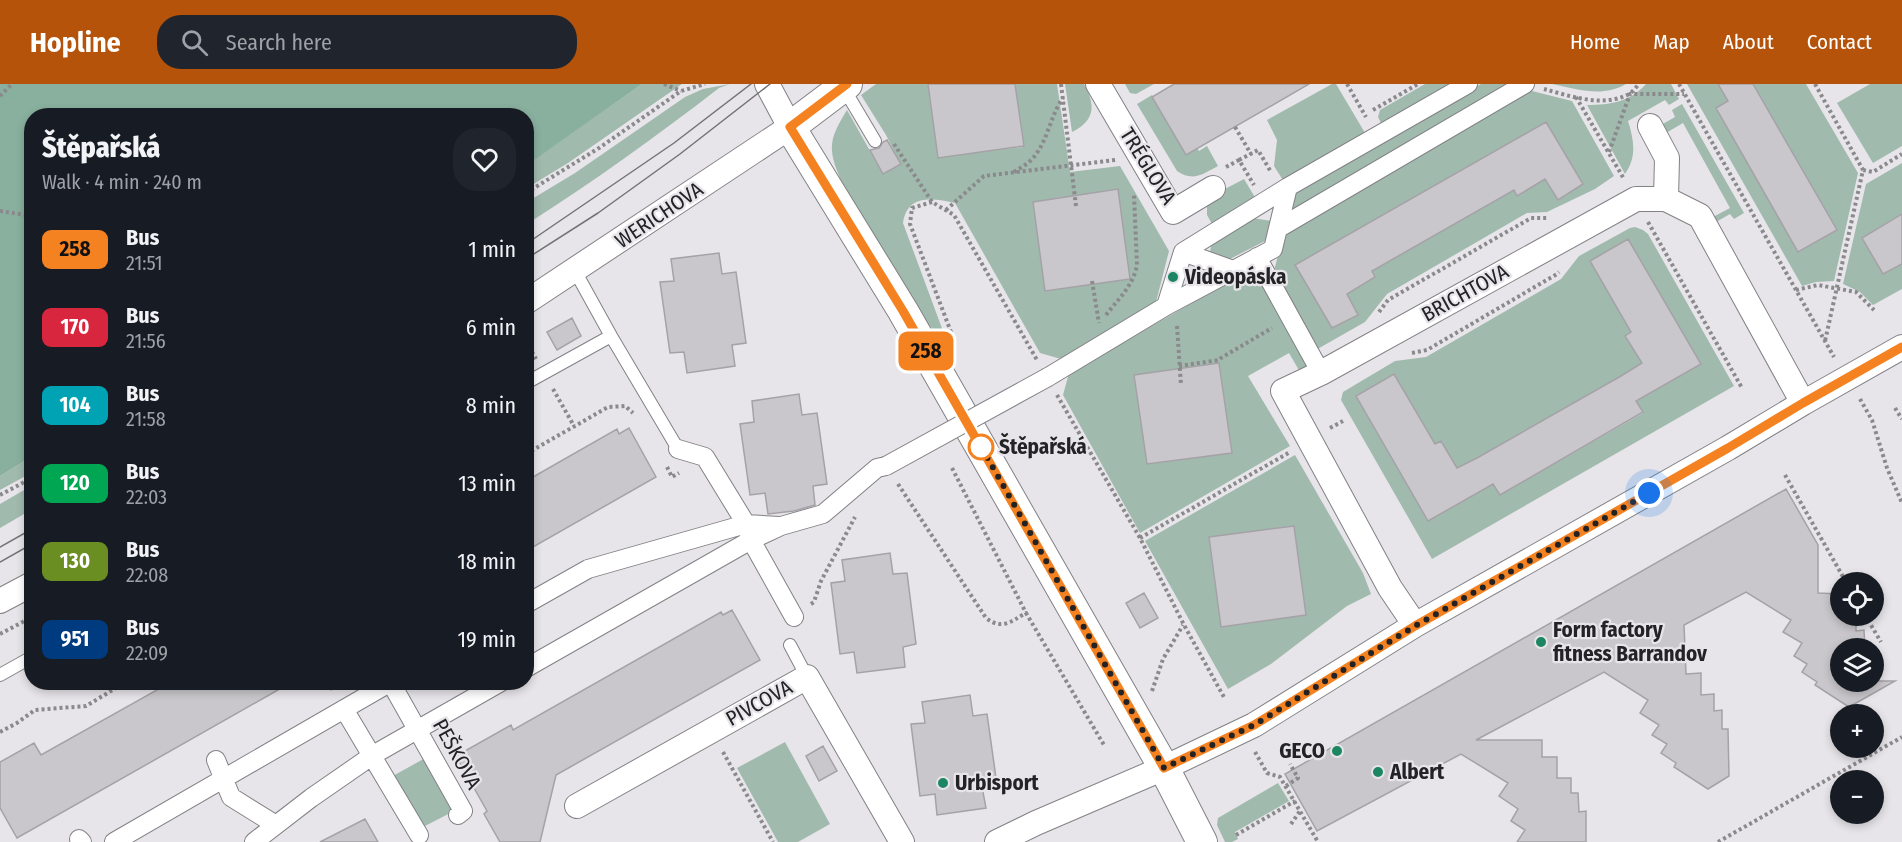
<!DOCTYPE html>
<html lang="en">
<head>
<meta charset="utf-8">
<style>
	:root { --surface:#171b24; --page:#20242c; --text:#f1f3f6; --muted:#9ea1a6; --accent:#b45309 }
	body { margin:0; font-family:"Fira Sans Condensed",sans-serif; background:var(--page); color:var(--text); height:100vh; display:flex; flex-direction:column; font-size:22px; white-space:nowrap }
	* { box-sizing:border-box; margin:0 }
	p { font-size:20px; color:var(--muted) }
	.icon { flex:none; width:33px; height:33px; fill:none; stroke:currentColor; stroke-width:2; stroke-linecap:round; stroke-linejoin:round }
	.map { position:relative; flex:1; overflow:hidden }
	.details { position:absolute; left:24px; top:24px; width:510px; height:582px; display:flex; flex-direction:column; background:var(--surface); border-radius:24px; box-shadow:0 3px 9px #0003 }
	.details>* { flex:none }
	.badge { padding:0 12px; border-radius:9px; font-size:21px; line-height:39px }
	.buttons { position:absolute; left:1830px; top:488px; display:grid; gap:12px }
	.buttons a { display:grid; place-items:center; width:54px; height:54px; border-radius:50%; background:var(--surface); box-shadow:0 3px 9px #0003; font-size:30px }
	.you { position:absolute; width:30px; height:30px; margin:-15px; border:4px solid #fff; border-radius:50%; background:#1a73e8; box-shadow:0 0 0 9px #1a73e833 }
	.map>.badge { position:absolute; translate:-50% -50%; box-shadow:0 0 0 3px #fff }
	.round { display:grid; place-items:center; flex:none; width:63px; height:63px; border-radius:24px; background:var(--page) }
	.headline { display:flex; align-items:center; justify-content:space-between; height:102px; padding:0 18px }
	h1 { font-size:28px; font-weight:800; line-height:45px }
	ul { padding:0; list-style:none }
	li { display:flex; align-items:center; gap:18px; height:78px; padding:0 18px }
	li div { flex:1 }
	li b { display:block; font-size:22px }
	li em { font-style:normal }
	li .badge { min-width:66px; font-weight:700; text-align:center }
	header { display:flex; align-items:center; gap:36px; box-sizing:border-box; height:84px; padding:0 30px; background:var(--accent); color:#fff }
	header strong { font-size:28px }
	nav { display:flex; gap:33px; margin-inline-start:auto; font-size:21px }
	.search { width:420px; height:54px; background:var(--page); display:flex; align-items:center; gap:15px; box-sizing:border-box; padding:0 21px; border-radius:24px; color:var(--muted); font-size:22px }
	.map>svg:first-child { display:block }
	.green { fill:#a1baae; fill-rule:evenodd }
	.forest { fill:#89b09e }
	.building { fill:#c9c7cb; stroke:#a4a2a6; stroke-width:1.5 }
	.lines { fill:none; stroke-linecap:round; stroke-linejoin:round }
	.service-casing { stroke:#828185; stroke-width:14 }
	.pedestrian-casing { stroke:#828185; stroke-width:20 }
	.minor-casing { stroke:#828185; stroke-width:26 }
	.tertiary-casing { stroke:#828185; stroke-width:32 }
	.path { stroke:#8a898c; stroke-width:4; stroke-dasharray:3 3; stroke-linecap:butt }
	.service { stroke:#fff; stroke-width:12 }
	.pedestrian { stroke:#fff; stroke-width:18 }
	.minor { stroke:#fff; stroke-width:24 }
	.tertiary { stroke:#fff; stroke-width:30 }
	.tram { stroke:#747275; stroke-width:1.5 }
	.pedestrian-bridge-casing { stroke:#828185; stroke-width:20; stroke-linecap:butt }
	.pedestrian-bridge { stroke:#fff; stroke-width:18 }
	.line-casing { stroke:#fff; stroke-width:14 }
	.line { stroke:#f58220; stroke-width:9 }
	.walk { stroke:#232224; stroke-width:6; stroke-dasharray:0 10.8 }
	.poi-dot { fill:#1c8561; stroke:#e7e5e9; stroke-width:2 }
	.stop-dot { fill:#fff; stroke:#f58220; stroke-width:3 }
	.labels { text-anchor:middle; stroke-width:4.5; stroke-linejoin:round; paint-order:stroke }
	.street-label { font-size:21px; fill:#232224; stroke:#e7e5e9 }
	.poi-label { font-size:21px; font-weight:bold; fill:#232224; stroke:#e7e5e9; text-anchor:start }
	.stop-label { font-size:21px; font-weight:bold; fill:#232224; stroke:#e7e5e9; text-anchor:start }
</style>
</head>
<body>
<header>
<strong>Hopline</strong>
<div class="search"><svg class="icon" aria-label="search" viewBox="0 0 24 24"><circle cx="10" cy="10" r="6"/><path d="M15 15l6 6"/></svg>Search here</div>
<nav><a>Home</a><a>Map</a><a>About</a><a>Contact</a></nav>
</header>
<div class="map">
<svg width="1902" height="758" viewBox="0 0 1902 758">
	<rect width="100%" height="100%" fill="#e7e5e9"/>
	<path class="green" d="M642,0H682L568,79L527,104L526,81Z
		M730,0L719,4C657,52 593,98 527,140V118L575,89L685,13L703,5Z
		M876,0H928L938,74L967,70V63L994,66L1023,63L1015,0H1057L1070,88L1120,82L1169,167L1155,222L1061,275L1040,269L955,119C933,114 907,110 903,139L950,266L910,218L843,101C828,67 827,58 847,26L883,90L900,79L886,51L861,11ZM1118,106L1130,195L1045,207L1033,118L1062,113L1064,130Z
		M1065,0H1084C1096,21 1095,37 1072,48Z
		M1125,0H1154L1136,10L1130,9Z
		M1332,0H1336L1368,54L1286,101L1274,82L1277,56L1267,36Z
		M1425,0H1460L1384,45L1378,33L1380,26Z
		M1481,0H1520L1288,133L1295,107Z
		M1552,0H1626C1602,14 1578,5 1552,0Z
		M1646,0H1671L1679,15L1669,21L1665,16L1628,37C1634,56 1637,73 1625,90L1587,21C1610,21 1630,18 1646,0Z
		M1687,0H1718L1728,17L1716,24L1799,168L1837,146L1753,0H1806L1858,89L1834,197L1816,198L1802,202Z
		M1870,0H1902V62L1873,79L1837,19Z
		M1528,6L1572,17L1614,92L1595,105L1547,128L1527,129L1387,210L1365,238L1314,267L1272,194L1285,146ZM1546,38L1582,100L1558,116L1545,95L1517,112L1514,106L1372,187L1375,193L1347,210L1358,231L1332,244L1295,181Z
		M1152,11L1186,70L1197,64L1199,67L1207,62L1218,82C1203,90 1193,98 1177,87L1137,20Z
		M1682,20L1744,129L1734,135L1730,130L1716,138L1713,133L1730,124L1683,39L1666,49L1661,41L1675,33L1672,26Z
		M1902,79V130L1862,154L1883,190L1902,180V205L1873,221L1860,208L1843,200L1866,100Z
		M1244,95L1256,115L1212,140L1207,131V122L1225,110L1223,106Z
		M1252,134L1272,137L1265,157L1228,176L1209,172L1213,154Z
		M1635,143L1643,146L1648,150L1734,302L1432,475L1341,316L1343,308L1395,277L1426,273L1561,195L1579,172L1630,144ZM1628,155L1701,280L1636,317L1643,329L1500,411L1493,400L1428,437L1356,312L1394,290L1435,360L1441,357L1457,384L1477,374L1621,292L1642,279L1625,252L1631,248L1590,177Z
		M1236,194L1263,199L1311,282L1300,288L1289,269L1248,292L1290,362L1140,449L1063,311L1069,289ZM1219,279L1232,369L1147,380L1135,291Z
		M1295,371L1363,489L1371,510L1347,522L1271,580L1228,605L1145,457ZM1294,442L1306,531L1221,543L1209,454L1238,449L1241,466L1265,446Z
		M31,373V389L0,406V392Z
		M31,402V426L0,444V420Z
		M785,658L830,740L798,758H778L737,684Z
		M427,673L458,725L423,743L391,693Z
		M1278,699L1289,717L1235,748L1238,755L1232,758H1225L1217,741L1218,734Z"/>
	<path class="forest" d="M0,0H642L527,81L526,32H32L31,373L0,392Z"/>
	<path class="building" d="M928,0H1015L1024,62L938,74Z
		M1174,0H1309L1186,71L1152,13Z
		M1718,0H1753L1837,146L1798,168L1716,24L1728,17Z
		M1546,38L1583,100L1558,116L1545,95L1517,112L1514,106L1372,187L1375,193L1347,210L1358,231L1332,244L1295,181Z
		M887,56L901,80L883,90L870,66L879,64L883,58Z
		M1118,105L1130,195L1045,207L1033,118Z
		M1902,130V180L1883,190L1862,154Z
		M1628,155L1701,280L1636,317L1643,328L1500,411L1493,400L1428,437L1356,312L1394,290L1435,360L1441,357L1457,384L1477,374L1621,292L1642,279L1625,252L1631,248L1590,177Z
		M719,169L722,190L736,188L746,259L732,261L735,282L687,289L684,268L670,269L660,198L674,197L671,175Z
		M572,234L581,252L557,266L547,248Z
		M1219,279L1232,369L1147,380L1134,291Z
		M799,310L802,331L817,329L827,400L813,402L815,421L794,427L768,430L765,409L750,411L740,340L754,338L752,317Z
		M629,344L656,393L526,467V397L617,345L619,350Z
		M1786,405L1818,461V509L1840,510V531H1856V547L1864,546L1865,564H1840V597H1895L1849,623L1815,601L1817,598L1802,588L1807,580L1794,572L1802,559L1783,548L1791,536L1746,508L1684,541L1686,590L1701,589V611L1714,610V627L1722,626V645H1728L1729,692L1708,705L1674,683L1676,679L1661,669L1667,660L1652,651L1659,641L1640,629L1648,616L1604,588L1476,656H1542V673H1557V694H1571V709H1578L1579,728L1586,727V758H1517L1525,746L1511,737L1518,725L1499,712L1508,699L1461,670L1317,747L1285,690Z
		M1294,442L1306,531L1221,543L1209,453Z
		M890,469L893,490L907,489L916,560L903,563L905,583L857,589L854,568L840,570L831,499L845,497L842,476Z
		M1144,509L1158,534L1140,544L1126,519Z
		M732,526L760,576L556,691L540,758H500L484,730L487,727L456,672L511,641L513,646L721,528L723,531Z
		M153,598H292L17,754L0,724V678L34,659L41,671L157,606Z
		M970,611L973,632L987,630L997,701L982,703L986,724L937,731L935,710L920,712L911,640L925,639L922,618Z
		M823,662L837,687L819,697L806,672Z
		M365,735L378,758H320Z"/>
	<g class="lines">
		<g class="service-casing">
			<path id="service" d="M843,3L875,57
				M575,187L611,252L678,365
				M526,299L611,252
				M790,561L807,593
				M0,591L32,573"/>
		</g>
		<g class="pedestrian-casing">
			<path id="pedestrian" d="M1279,144L1525,0
				M1183,168L1233,186
				M1257,173L1321,289
				M1166,222L1183,168L1288,103L1468,0
				M1048,293L1166,222L1273,165L1288,103
				M678,365L705,373L746,440L751,456L794,533
				M526,520L588,485L746,440L779,442
				M526,584L751,456L781,442L823,430L877,384L886,382
				M391,599L463,727L458,731
				M344,625L419,751
				M216,676L231,713L276,741
				M79,755L82,758
				M114,758L391,598
				M254,758L311,714L373,671L501,598"/>
		</g>
		<g class="minor-casing">
			<path id="minor" d="M1098,0L1173,128L1213,104
				M1650,42L1667,74L1666,115
				M526,218L790,43L767,0
				M0,517L32,500
				M1415,541L1390,504L1283,307L1321,289L1636,115H1666L1700,132L1803,319
				M577,722L807,593L902,758
				M997,758L1036,739L1164,684L1254,641L1415,541L1728,364L1803,319L1902,263"/>
		</g>
		<g class="tertiary-casing">
			<path id="tertiary" d="M847,0L790,43L903,227L1164,684L1202,758"/>
		</g>
		<path class="path" d="M664,0L681,7
			M1061,0L1076,122
			M1347,0L1366,33
			M1679,0L1834,273
			M1815,0L1863,86L1825,257
			M1544,5C1570,12 1603,24 1629,10C1633,8 1636,3 1639,0
			M0,12L12,0
			M1576,13L1624,95
			M1373,26L1418,0
			M1235,43L1251,70
			M894,60L932,118L954,131L1037,276
			M1609,68L1630,10H1684
			M1239,76L1258,66L1271,88
			M1226,83L1239,76L1254,101
			M1863,86L1873,88L1902,70
			M1014,88C1020,84 1028,80 1033,74C1048,57 1050,32 1063,14
			M526,109L599,64L681,7L705,0
			M932,118L912,124L910,140L954,256
			M946,126L984,92L1115,76
			M0,127L32,132
			M1648,138L1742,304
			M1092,197L1099,239
			M1796,206L1818,201L1856,208L1874,226
			M1379,228L1388,216L1531,134H1548
			M1106,231C1119,214 1133,202 1137,181L1134,111
			M1177,242L1181,301
			M526,257L536,275
			M1412,269L1427,266L1557,190L1559,188
			M1179,282L1219,276L1221,274L1272,244
			M553,305L574,342
			M1057,311L1140,454L1184,541L1225,615
			M1860,315L1872,336L1887,384L1902,419
			M1895,324L1902,335
			M1330,344L1343,337
			M526,370L608,323L625,322L633,329
			M667,383L672,393L679,389
			M952,384L1026,529
			M1785,391L1846,498
			M898,400L986,534C1002,546 1010,538 1026,529L1104,661
			M0,411L32,394
			M1140,454L1290,368
			M811,520L814,518L821,497L855,433
			M1865,531L1881,558
			M0,550L32,533
			M328,598L334,608
			M1152,607L1163,575L1183,541
			M0,648L17,639L35,626L86,622L126,598
			M723,668L773,758
			M1255,668L1267,689L1280,693L1318,758
			M1286,702L1298,694L1290,680
			M1291,740L1300,727
			M1236,751L1295,717
			M1718,758L1902,653"/>
		<use href="#service" class="service"/>
		<use href="#pedestrian" class="pedestrian"/>
		<use href="#minor" class="minor"/>
		<use href="#tertiary" class="tertiary"/>
		<path class="tram" d="M526,160L674,59L751,0
			M526,175L598,129L680,70L770,0
			M0,463L32,445
			M0,478L32,460"/>
		<g class="pedestrian-bridge-casing">
			<path id="pedestrian-bridge" d="M886,382L1048,293"/>
		</g>
		<use href="#pedestrian-bridge" class="pedestrian-bridge"/>
	</g>
	<g class="lines">
		<g class="line-casing">
			<path id="line" d="M847,0L790,43L903,227L1164,684L1254,641L1415,542L1728,364L1803,319L1902,263"/>
		</g>
		<use href="#line" class="line"/>
		<path class="walk" d="M981,363L979,359L1164,684L1254,641L1415,542L1649,409"/>
	</g>
	<g class="poi-dot">
		<circle cx="1173" cy="193" r="6"/>
		<circle cx="1541" cy="558" r="6"/>
		<circle cx="1337" cy="667" r="6"/>
		<circle cx="1378" cy="688" r="6"/>
		<circle cx="943" cy="699" r="6"/>
	</g>
	<circle class="stop-dot" cx="981" cy="363" r="12"/>
	<g class="labels">
		<g class="street-label">
			<text transform="translate(1148 82) rotate(58)" y="7">TRÉGLOVA</text>
			<text transform="translate(659 131) rotate(-34)" y="7">WERICHOVA</text>
			<text transform="translate(1465 209) rotate(-29)" y="7">BRICHTOVA</text>
			<text transform="translate(759 619) rotate(-29)" y="7">PIVCOVA</text>
			<text transform="translate(457 670) rotate(61)" y="7">PEŠKOVA</text>
		</g>
		<g class="poi-label">
			<text x="1185" y="200">Videopáska</text>
			<text x="1553" y="553">Form factory<tspan x="1553" dy="24">fitness Barrandov</tspan></text>
			<text x="1325" y="674" text-anchor="end">GECO</text>
			<text x="1390" y="695">Albert</text>
			<text x="955" y="706">Urbisport</text>
		</g>
		<g class="stop-label">
			<text x="999" y="370">Štěpařská</text>
		</g>
	</g>
</svg>
<div class="buttons">
<a><svg class="icon" aria-label="locate" viewBox="0 0 24 24"><circle cx="12" cy="12" r="6"/><path d="M12 2v4M12 18v4M2 12h4M18 12h4"/></svg></a>
<a><svg class="icon" aria-label="layers" viewBox="0 0 24 24"><path d="M12 4l9 5-9 5-9-5zM3 14l9 5 9-5"/></svg></a>
<a>+</a>
<a>−</a>
</div>
<div class="you" style="left:1649px;top:409px"></div>
<b class="badge" style="left:926px;top:267px;background:#f58220;color:#111">258</b>
<section class="details">
<div class="headline"><div><h1>Štěpařská</h1><p>Walk · 4 min · 240 m</p></div><a class="round"><svg class="icon" aria-label="heart" viewBox="0 0 24 24"><path d="M12 20l-8-8c-3-5 5-10 8-4 3-6 11-1 8 4z"/></svg></a></div>
<ul>
<li><span class="badge" style="background:#f58220;color:#111">258</span><div><b>Bus</b><p>21:51</p></div><em>1 min</em></li>
<li><span class="badge" style="background:#d7263d;color:#fff">170</span><div><b>Bus</b><p>21:56</p></div><em>6 min</em></li>
<li><span class="badge" style="background:#00a3b4;color:#fff">104</span><div><b>Bus</b><p>21:58</p></div><em>8 min</em></li>
<li><span class="badge" style="background:#00a651;color:#fff">120</span><div><b>Bus</b><p>22:03</p></div><em>13 min</em></li>
<li><span class="badge" style="background:#6b8e23;color:#fff">130</span><div><b>Bus</b><p>22:08</p></div><em>18 min</em></li>
<li><span class="badge" style="background:#003b80;color:#fff">951</span><div><b>Bus</b><p>22:09</p></div><em>19 min</em></li>
</ul>
</section>
</div>
</body>
</html>
